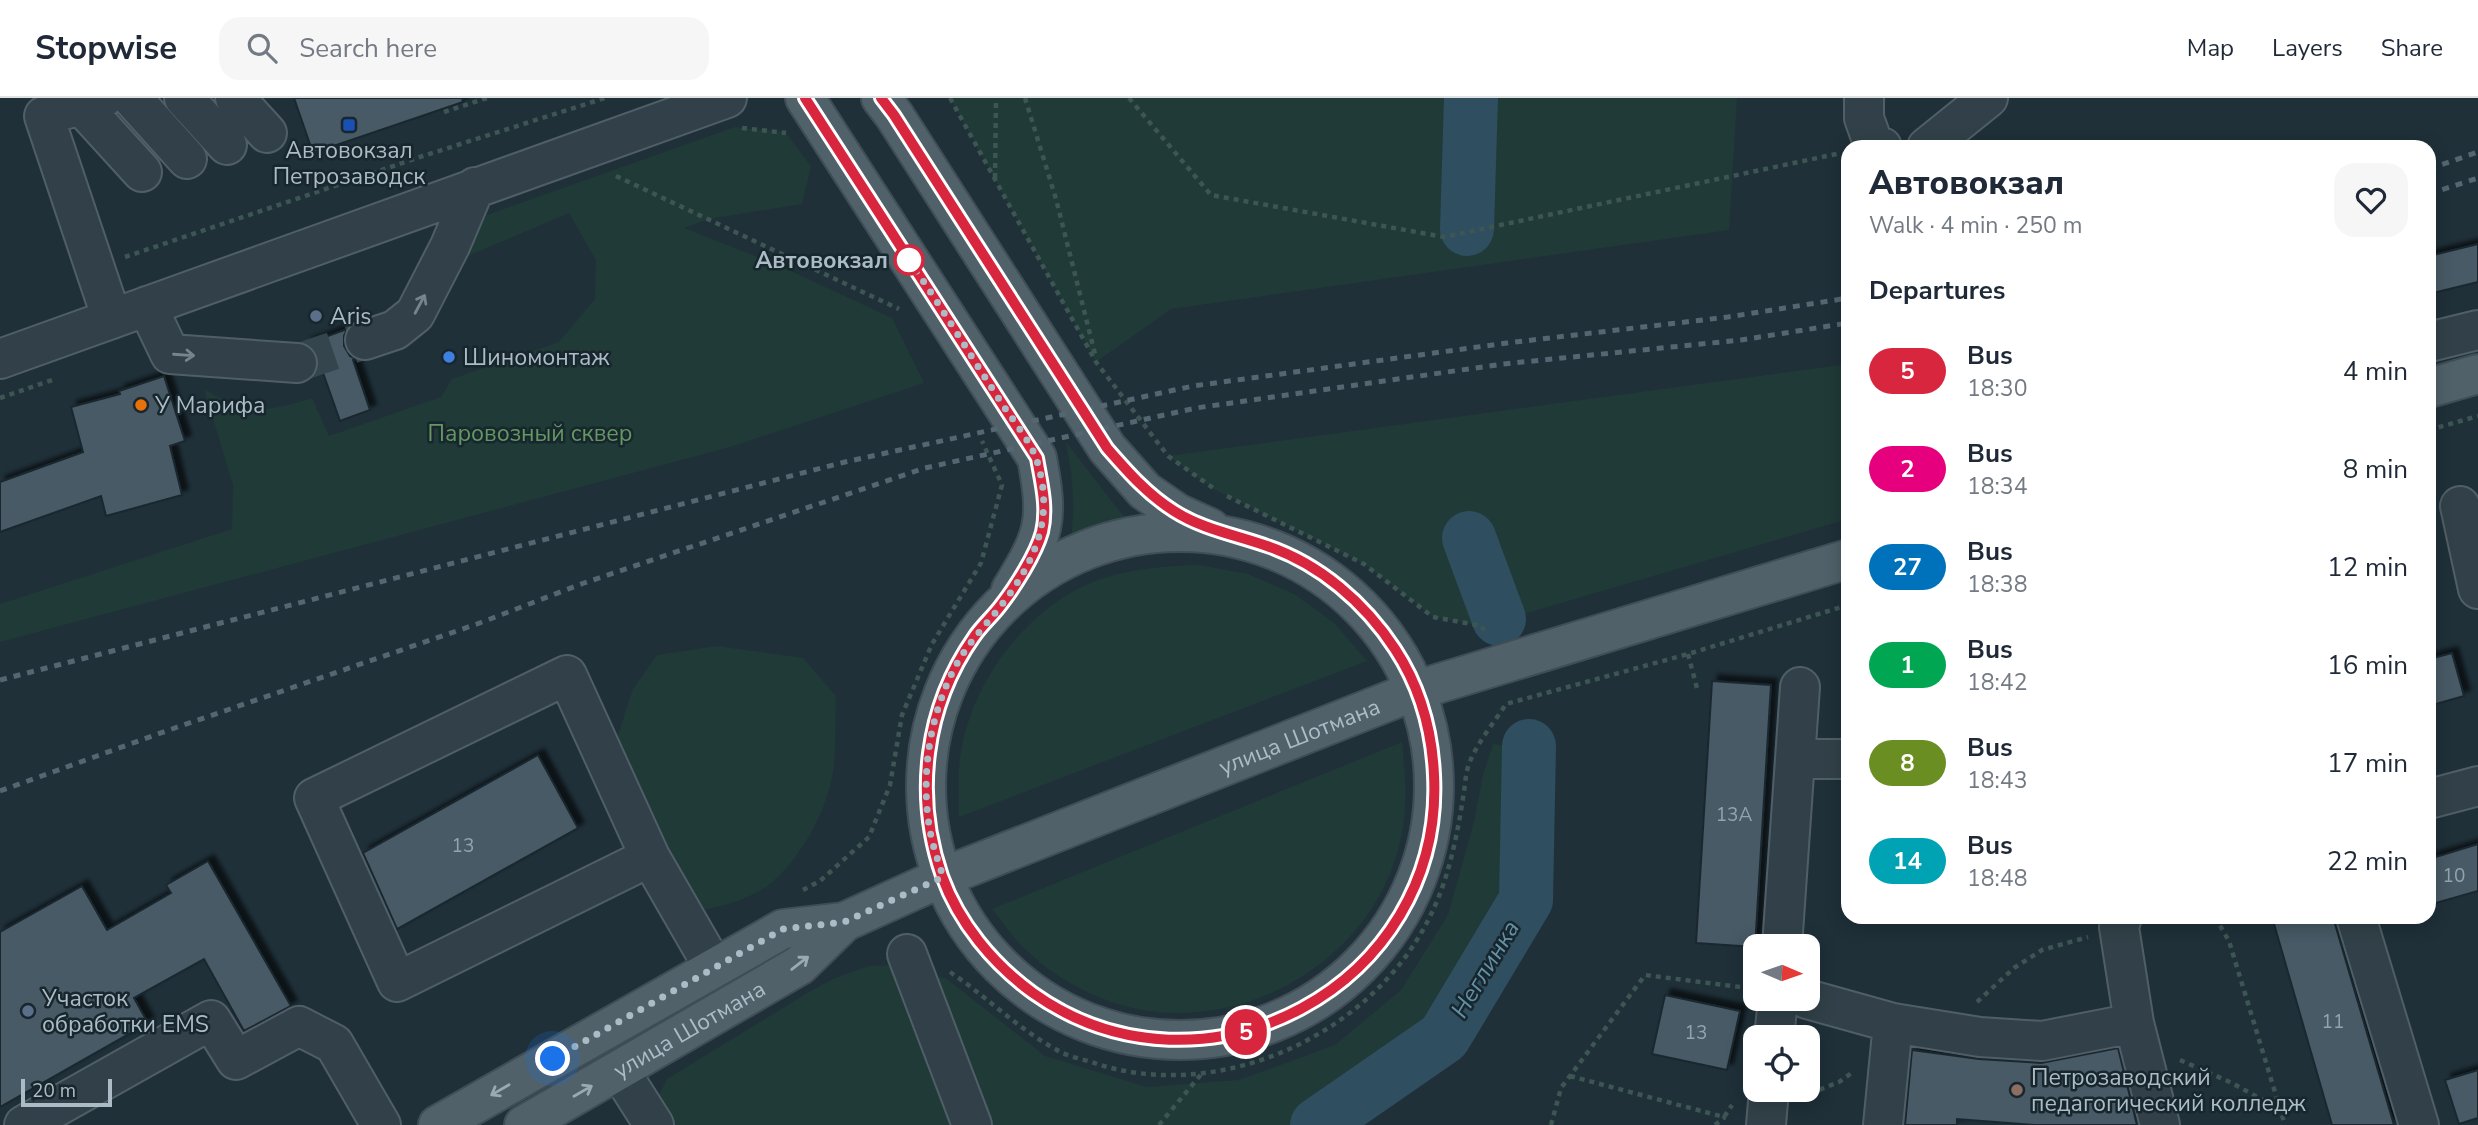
<!DOCTYPE html>
<html lang="en">
<head>
<meta charset="utf-8">
<style>
	:root { --surface:#fff; --page:#f6f6f7; --text:#1f2937; --muted:#747a83; --line:#e0e1e3 }
	body { margin:0; font-family:"Nunito Sans",sans-serif; background:var(--page); color:var(--text); height:100vh; display:flex; flex-direction:column; font-size:26px; white-space:nowrap }
	* { box-sizing:border-box; margin:0 }
	p { font-size:23px; color:var(--muted) }
	.icon { flex:none; width:38px; height:38px; fill:none; stroke:currentColor; stroke-width:2; stroke-linecap:round; stroke-linejoin:round }
	.map { position:relative; flex:1; overflow:hidden }
	.panel { position:absolute; left:1841px; top:42px; width:595px; height:784px; display:flex; flex-direction:column; background:var(--surface); border-radius:21px; box-shadow:0 4px 18px #0003 }
	.panel>* { flex:none }
	.badge { padding:0 14px; border-radius:23px; font-size:24px; line-height:46px }
	.needle { width:46px; rotate:92deg }
	.controls { position:absolute; left:1743px; top:836px; display:grid; gap:14px }
	.controls a { display:grid; place-items:center; width:77px; height:77px; border-radius:14px; background:var(--surface); box-shadow:0 4px 18px #0003; font-size:35px }
	.scale { position:absolute; left:21px; bottom:18px; width:91px; box-sizing:border-box; padding-left:7px; border:4px solid #acbcc6; border-top:0; font-size:19px; line-height:24px; white-space:nowrap; color:#acbcc6; -webkit-text-stroke:5px #18262d; paint-order:stroke }
	.you { position:absolute; width:35px; height:35px; margin:-18px; border:5px solid #fff; border-radius:50%; background:#1a73e8; box-shadow:0 0 0 10px #1a73e833 }
	.map>.badge { position:absolute; translate:-50% -50%; box-shadow:0 0 0 4px #fff }
	h2 { padding:0 28px; font-size:26px; line-height:63px }
	.round { display:grid; place-items:center; flex:none; width:74px; height:74px; border-radius:21px; background:var(--page) }
	.overview { display:flex; align-items:center; justify-content:space-between; height:119px; padding:0 28px }
	h1 { font-size:33px; font-weight:800; line-height:52px }
	ul { padding:0; list-style:none }
	li { display:flex; align-items:center; gap:21px; height:98px; padding:0 28px }
	li div { flex:1 }
	li b { display:block; font-size:26px }
	li em { font-style:normal }
	li .badge { min-width:77px; font-weight:700; text-align:center }
	header { display:flex; align-items:center; gap:42px; box-sizing:border-box; height:98px; padding:0 35px; background:var(--surface); border-bottom:2px solid var(--line) }
	header strong { font-size:33px }
	nav { display:flex; gap:38px; margin-inline-start:auto; font-size:24px }
	.search { width:490px; height:63px; background:var(--page); display:flex; align-items:center; gap:18px; box-sizing:border-box; padding:0 24px; border-radius:21px; color:var(--muted); font-size:26px }
	.map>svg:first-child { display:block }
	.green { fill:#203a37 }
	.lines { fill:none; stroke-linecap:round; stroke-linejoin:round }
	.river { stroke:#2f4e5f; stroke-width:54 }
	.building { fill:#465a65; stroke:#1a282f; stroke-width:2; filter:url(#shadow) }
	.minor-tunnel { stroke:#34454e; stroke-width:38; stroke-dasharray:38 19; stroke-linecap:butt }
	.minor-casing { stroke:#505f67; stroke-width:42 }
	.major-casing { stroke:#3f4d56; stroke-width:42 }
	.path { stroke:#3e5653; stroke-width:4.5; stroke-dasharray:5 5; stroke-linecap:butt }
	.minor { stroke:#324149; stroke-width:38 }
	.major { stroke:#506169; stroke-width:38 }
	.rail { stroke:#546671; stroke-width:5; stroke-dasharray:7 7; stroke-linecap:butt }
	.oneway { stroke:#75858e }
	.oneway2 { stroke:#9aaab3 }
	.line-casing { stroke:#fff; stroke-width:16 }
	.line { stroke:#d7263d; stroke-width:10 }
	.walk { stroke:#acbcc6; stroke-width:7; stroke-dasharray:0 12.6 }
	.transit-dot { fill:#1a4fb4; stroke:#18262d; stroke-width:2.5 }
	.stop-dot { fill:#fff; stroke:#d7263d; stroke-width:3.5 }
	.service-dot { fill:#5c6f8a; stroke:#18262d; stroke-width:2.5 }
	.shop-dot { fill:#3f7fe0; stroke:#18262d; stroke-width:2.5 }
	.food-dot { fill:#e8710a; stroke:#18262d; stroke-width:2.5 }
	.education-dot { fill:#8d6e63; stroke:#18262d; stroke-width:2.5 }
	.labels { text-anchor:middle; stroke-width:5; stroke-linejoin:round; paint-order:stroke }
	.number-label { font-size:19px; fill:#92a4ae }
	.poi-label { font-size:23px; fill:#acbcc6; stroke:#18262d; text-anchor:start }
	.stop-label { font-size:23px; font-weight:bold; fill:#acbcc6; stroke:#18262d; text-anchor:end }
	.park-label { font-size:23px; fill:#639862; stroke:#18262d }
	.street-label { font-size:23px; fill:#acbcc6; stroke:#18262d }
	.water-label { font-size:24px; font-style:italic; fill:#6291a8; stroke:#18262d }
</style>
</head>
<body>
<header>
<strong>Stopwise</strong>
<div class="search"><svg class="icon" aria-label="search" viewBox="0 0 24 24"><circle cx="10" cy="10" r="6"/><path d="M15 15l6 6"/></svg>Search here</div>
<nav><a>Map</a><a>Layers</a><a>Share</a></nav>
</header>
<div class="map">
<svg width="2478" height="1027" viewBox="0 0 2478 1027">
	<defs>
		<filter id="shadow"><feDropShadow dx="6" dy="-6" stdDeviation="2" flood-color="#0009"/></filter>
	</defs>
	<rect width="100%" height="100%" fill="#1f3039"/>
	<path class="green" d="M950,0H1737L1729,132L1171,211L1096,264Z
		M735,29L785,34L811,68L802,106L708,121L684,130L780,168L892,220L924,285L730,349L0,544V506L232,431L233,387L204,291C248,317 265,315 312,300L329,338L441,299L452,281L559,244L595,201L596,162L569,115L463,160L487,117Z
		M1848,266V421L1482,528L1433,519L1364,466L1215,392L1168,358Z
		M1066,344L1120,414L1136,428H1115L1070,447C1076,409 1073,381 1066,344Z
		M1199,467L1248,476L1294,496L1334,525L1367,563L959,719C959,704 958,687 959,671C964,591 1027,505 1104,480C1136,470 1166,468 1199,467Z
		M717,548L803,560L836,598C835,621 836,645 834,668C829,710 800,764 766,789C746,803 718,809 694,814L616,643L633,591L657,557Z
		M1402,644C1405,676 1408,707 1401,739C1375,869 1224,950 1101,900C1073,889 1043,870 1022,848C1011,837 1002,823 992,811Z
		M1493,646L1520,650L1518,793L1460,892L1336,1027H666L657,1013L660,995L667,981L809,894L835,880L869,868L896,867L947,881L1045,958L1147,989L1239,982L1335,947L1401,892L1448,817L1474,724L1483,677Z"/>
	<g class="lines">
		<path class="river" d="M1467,131L1471,0
			M1469,440L1499,521
			M1317,1027L1444,939L1526,802L1529,648"/>
	</g>
	<path class="building" d="M294,0H462L463,4L313,55Z
		M2478,146V184L2429,196V158Z
		M347,231L344,238V248L350,258L356,261L353,262L370,312L340,323L322,272L316,274L319,266L317,256L306,246Z
		M164,278L185,343L170,348L182,397L106,418L101,398L0,434V384L83,354L71,309L120,296L119,293Z
		M2452,555L2464,598L2429,608V561Z
		M1712,583L1771,587L1755,849L1696,845Z
		M538,657L578,730L397,831L363,755Z
		M2478,746V793L2429,807V761Z
		M208,763L291,908L244,933L204,861L134,900L148,925L0,1009V834L82,788L107,832L171,795L166,787Z
		M2272,819H2333L2394,1027H2332Z
		M1665,897L1740,913L1727,972L1652,956Z
		M2118,950L2137,1027H2034L1957,1021V1027H1905L1912,952L1979,961L2041,965Z
		M2478,972V1020L2459,1026L2445,982Z"/>
	<g class="lines">
		<path class="minor-tunnel" d="M297,265L365,242"/>
		<g class="minor-casing">
			<path id="minor" d="M103,0L44,18L112,221
				M132,0L187,61
				M184,0L227,47
				M235,0L267,35
				M1864,0V20L1874,48L1882,49
				M81,7L142,74
				M1927,49L1988,0
				M147,208L170,256L297,265
				M365,242L395,232L415,216L450,148L475,89
				M2429,244L2478,232
				M0,261L727,0
				M2460,408L2478,491
				M1795,661H1848
				M2429,701L2478,688
				M650,759L397,884L314,700L567,577L650,759L714,870
				M2122,819L2119,829L2134,925L2160,1027
				M2356,819L2419,1027
				M1782,849L1800,589
				M907,856L972,1027
				M1807,901L1893,925L1980,939L2042,943L2134,925
				M1774,940L1778,901
				M619,972L654,1027
				M24,1027L211,922L236,962L299,928L334,946L381,1027
				M1766,1027L1769,992
				M1883,1027L1893,925"/>
		</g>
		<g class="major-casing">
			<g id="major">
				<path d="M805,0L1037,360C1049,424 1045,436 1011,492"/>
				<path d="M881,0L894,17L1107,350L1145,393L1177,415L1210,430"/>
				<path d="M2429,290L2478,276"/>
				<circle cx="1180" cy="688" r="254"/>
				<path id="s1" d="M438,1027L783,831L844,824L943,779L1417,592L1848,461"/>
				<path id="s2" d="M524,1027L800,867L844,824"/>
			</g>
		</g>
		<path class="path" d="M950,0L1096,264L1168,358L1216,392
			M1025,0L1056,101L1095,256
			M1129,0L1211,97L1444,139L1841,55
			M444,14L487,0
			M742,30L786,35
			M616,78L899,211
			M995,80L996,0
			M125,159L423,58L605,0
			M0,300L55,281
			M2429,332L2478,318
			M1227,398L1364,466L1433,519L1482,528L1485,536
			M1688,556L1698,594
			M803,792L820,783L869,739L890,687L902,617L932,546L981,465L1002,387L982,343
			M2215,819L2229,843L2285,1027
			M950,874C986,898 1018,931 1057,952C1068,959 1084,961 1097,966C1224,1006 1378,934 1433,812C1449,778 1457,738 1463,700C1465,690 1465,679 1468,669C1475,647 1494,625 1506,606L1688,556L1848,507
			M1977,904L2014,870L2042,852L2088,839
			M2180,962L2232,985L2279,1011
			M1570,978L1724,1019L1732,1007
			M1801,999L1839,984L1853,974
			M1159,1027L1203,974
			M1551,1027L1561,990L1645,877L1748,890
			M1715,1027L1725,1019"/>
		<use href="#minor" class="minor"/>
		<use href="#major" class="major"/>
		<path class="rail" d="M2429,71L2478,54
			M2429,96L2478,80
			M0,582L845,364L1193,288L1507,245L1728,219L1848,200
			M0,693L169,632L477,526L584,485L925,370L1196,310L1503,266L1741,242L1848,225"/>
	</g>
	<defs><path id="oneway-shaft" d="M-6 0H5M1.5-3L5.5 0L1.5 3" fill="none" stroke-width="1.6" stroke-linecap="round" stroke-linejoin="round" transform="scale(1.75)"/></defs>
	<g class="oneway">
		<use href="#oneway-shaft" transform="translate(420 206) rotate(-62)"/>
		<use href="#oneway-shaft" transform="translate(184 257) rotate(4)"/>
	</g>
	<g class="oneway2">
		<use href="#oneway-shaft" transform="translate(800 865) rotate(-38)"/>
		<use href="#oneway-shaft" transform="translate(500 992) rotate(150)"/>
		<use href="#oneway-shaft" transform="translate(583 993) rotate(-30)"/>
	</g>
	<g class="lines">
		<g class="line-casing">
			<path id="line" d="M805,0L1037,360C1041,384 1048,409 1042,434C1036,456 1015,489 1001,507C993,518 982,527 974,539C925,609 914,697 942,778C959,825 993,866 1033,895C1203,1016 1445,888 1434,677C1432,633 1420,589 1395,551C1365,505 1320,466 1267,448C1236,437 1202,431 1174,413C1147,396 1128,374 1107,350L894,17L881,0"/>
		</g>
		<use href="#line" class="line"/>
		<path class="walk" d="M553,961L783,831L844,824L943,779C939,765 934,752 931,738C920,684 928,623 953,573C967,545 985,529 1003,505C1037,460 1054,418 1037,363C1032,345 1011,320 1001,304C970,257 941,208 909,162"/>
	</g>
	<rect class="transit-dot" x="342" y="20" width="14" height="14" rx="3.5"/>
	<circle class="stop-dot" cx="909" cy="162" r="14"/>
	<g class="service-dot">
		<circle cx="316" cy="218" r="7"/>
		<circle cx="28" cy="913" r="7"/>
	</g>
	<circle class="shop-dot" cx="449" cy="259" r="7"/>
	<circle class="food-dot" cx="141" cy="307" r="7"/>
	<circle class="education-dot" cx="2017" cy="992" r="7"/>
	<g class="labels">
		<g class="number-label">
			<text x="1734" y="723">13А</text>
			<text x="463" y="754">13</text>
			<text x="2454" y="784">10</text>
			<text x="2333" y="930">11</text>
			<text x="1696" y="941">13</text>
		</g>
		<g class="poi-label">
			<text x="349" y="60" text-anchor="middle">Автовокзал<tspan x="349" dy="26">Петрозаводск</tspan></text>
			<text x="330" y="226">Aris</text>
			<text x="463" y="267">Шиномонтаж</text>
			<text x="155" y="315">У Марифа</text>
			<text x="42" y="908">Участок<tspan x="42" dy="26">обработки EMS</tspan></text>
			<text x="2031" y="987">Петрозаводский<tspan x="2031" dy="26">педагогический колледж</tspan></text>
		</g>
		<g class="stop-label">
			<text x="888" y="170">Автовокзал</text>
		</g>
		<g class="park-label">
			<text x="530" y="343">Паровозный сквер</text>
		</g>
		<g class="street-label">
			<text dy="8" stroke="none"><textPath href="#s1" startOffset="950">улица Шотмана</textPath></text>
			<text dy="8" stroke="none"><textPath href="#s2" startOffset="191">улица Шотмана</textPath></text>
		</g>
		<g class="water-label">
			<text transform="translate(1485 871) rotate(-59)" y="8">Неглинка</text>
		</g>
	</g>
</svg>
<div class="controls">
<a><svg class="needle" viewBox="-14 -14 28 28"><path d="M0-13l5 13h-10z" fill="#e53935"/><path d="M0 13l5-13h-10z" fill="#747a83"/></svg></a>
<a><svg class="icon" aria-label="locate" viewBox="0 0 24 24"><circle cx="12" cy="12" r="6"/><path d="M12 2v4M12 18v4M2 12h4M18 12h4"/></svg></a>
</div>
<div class="scale">20 m</div>
<div class="you" style="left:553px;top:961px"></div>
<b class="badge" style="left:1246px;top:934px;background:#d7263d;color:#fff">5</b>
<section class="panel">
<div class="overview"><div><h1>Автовокзал</h1><p>Walk · 4 min · 250 m</p></div><a class="round"><svg class="icon" aria-label="heart" viewBox="0 0 24 24"><path d="M12 20l-8-8c-3-5 5-10 8-4 3-6 11-1 8 4z"/></svg></a></div>
<h2>Departures</h2>
<ul>
<li><span class="badge" style="background:#d7263d;color:#fff">5</span><div><b>Bus</b><p>18:30</p></div><em>4 min</em></li>
<li><span class="badge" style="background:#e6007e;color:#fff">2</span><div><b>Bus</b><p>18:34</p></div><em>8 min</em></li>
<li><span class="badge" style="background:#0072bc;color:#fff">27</span><div><b>Bus</b><p>18:38</p></div><em>12 min</em></li>
<li><span class="badge" style="background:#00a651;color:#fff">1</span><div><b>Bus</b><p>18:42</p></div><em>16 min</em></li>
<li><span class="badge" style="background:#6b8e23;color:#fff">8</span><div><b>Bus</b><p>18:43</p></div><em>17 min</em></li>
<li><span class="badge" style="background:#00a3b4;color:#fff">14</span><div><b>Bus</b><p>18:48</p></div><em>22 min</em></li>
</ul>
</section>
</div>
</body>
</html>
